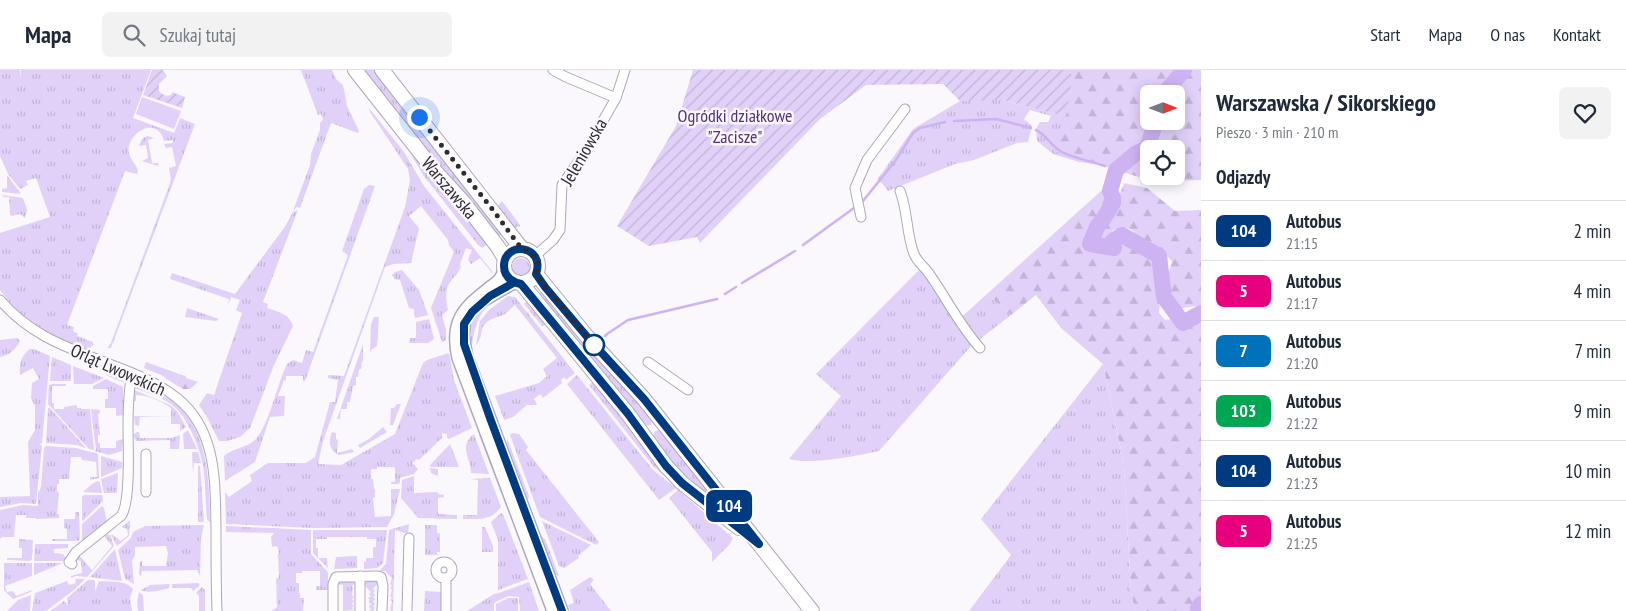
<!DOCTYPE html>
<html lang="pl">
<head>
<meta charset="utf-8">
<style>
	:root { --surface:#fff; --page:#f2f2f3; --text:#1f2937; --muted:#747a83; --line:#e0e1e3 }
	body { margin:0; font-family:"PT Sans Narrow",sans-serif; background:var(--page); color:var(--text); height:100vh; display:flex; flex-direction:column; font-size:19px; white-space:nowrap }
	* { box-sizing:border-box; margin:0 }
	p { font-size:16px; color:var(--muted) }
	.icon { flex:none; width:28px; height:28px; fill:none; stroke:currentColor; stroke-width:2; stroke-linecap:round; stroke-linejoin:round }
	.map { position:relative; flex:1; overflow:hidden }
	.panel { display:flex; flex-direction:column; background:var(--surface); width:425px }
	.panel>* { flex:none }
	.badge { padding:0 10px; border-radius:8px; font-size:18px; line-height:32px }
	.needle { width:32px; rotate:90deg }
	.buttons { position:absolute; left:1140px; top:15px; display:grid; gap:10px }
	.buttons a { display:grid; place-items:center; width:45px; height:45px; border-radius:8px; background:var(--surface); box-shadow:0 2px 12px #0003; font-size:25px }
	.you { position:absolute; width:25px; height:25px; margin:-12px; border:4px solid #fff; border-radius:50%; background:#1a73e8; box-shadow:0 0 0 8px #1a73e833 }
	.map>.badge { position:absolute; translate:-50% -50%; box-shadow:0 0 0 2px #fff }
	h2 { padding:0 15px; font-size:19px; line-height:45px }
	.round { display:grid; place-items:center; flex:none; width:52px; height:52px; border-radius:8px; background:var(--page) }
	.overview { display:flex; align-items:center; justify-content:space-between; height:85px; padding:0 15px }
	h1 { font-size:24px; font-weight:700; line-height:38px }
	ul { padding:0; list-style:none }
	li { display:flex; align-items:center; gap:15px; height:60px; padding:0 15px; border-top:1px solid var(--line) }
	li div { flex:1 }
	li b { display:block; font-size:19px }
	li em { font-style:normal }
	li .badge { min-width:55px; font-weight:700; text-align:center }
	header { display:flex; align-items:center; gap:30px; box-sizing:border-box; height:70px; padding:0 25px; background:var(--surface); border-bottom:1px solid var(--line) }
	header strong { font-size:24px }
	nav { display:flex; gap:28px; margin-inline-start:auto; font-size:18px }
	.search { width:350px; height:45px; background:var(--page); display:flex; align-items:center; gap:12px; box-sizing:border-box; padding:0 18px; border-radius:8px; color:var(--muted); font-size:19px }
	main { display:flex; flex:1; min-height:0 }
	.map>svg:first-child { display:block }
	.grass { fill:url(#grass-tufts) }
	.forest { fill:url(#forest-firs); fill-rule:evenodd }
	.garden { fill:url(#garden-furrows) }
	.pitch { fill:#e1d1f9 }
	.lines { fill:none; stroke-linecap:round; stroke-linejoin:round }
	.stream { stroke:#cdb3f2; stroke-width:2.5 }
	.river { stroke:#cdb3f2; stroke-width:16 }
	.minor-casing { stroke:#aea8b6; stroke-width:11 }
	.tertiary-casing { stroke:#aea8b6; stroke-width:14 }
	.secondary-casing { stroke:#aea8b6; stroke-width:16 }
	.minor { stroke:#fff; stroke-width:9 }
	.tertiary { stroke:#fff; stroke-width:11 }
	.secondary { stroke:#fff; stroke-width:14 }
	.line-casing { stroke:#fff; stroke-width:11 }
	.line { stroke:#003b80; stroke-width:8 }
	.walk { stroke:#2e2b31; stroke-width:5; stroke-dasharray:0 9 }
	.stop-dot { fill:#fff; stroke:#003b80; stroke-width:2.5 }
	.labels { text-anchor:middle; stroke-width:5; stroke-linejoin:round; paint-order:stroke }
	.park-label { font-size:18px; fill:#533079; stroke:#faf7fd }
	.street-label { font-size:18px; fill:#2e2b31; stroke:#faf7fd }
</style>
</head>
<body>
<header>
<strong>Mapa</strong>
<div class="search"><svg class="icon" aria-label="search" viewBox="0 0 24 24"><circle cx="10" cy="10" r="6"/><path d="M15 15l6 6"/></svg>Szukaj tutaj</div>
<nav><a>Start</a><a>Mapa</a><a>O nas</a><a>Kontakt</a></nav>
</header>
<main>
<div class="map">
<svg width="1201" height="541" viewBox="0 0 1201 541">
	<defs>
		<pattern id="grass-tufts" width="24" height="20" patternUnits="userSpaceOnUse" patternTransform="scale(1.25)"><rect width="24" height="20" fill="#e1d1f9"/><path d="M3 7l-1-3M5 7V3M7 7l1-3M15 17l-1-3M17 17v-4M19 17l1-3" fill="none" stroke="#c1b4d6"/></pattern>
		<pattern id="forest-firs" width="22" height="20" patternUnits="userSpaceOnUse" patternTransform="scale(1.25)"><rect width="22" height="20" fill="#e1d1f9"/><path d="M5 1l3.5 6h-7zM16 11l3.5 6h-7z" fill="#c1b4d6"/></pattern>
		<pattern id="garden-furrows" width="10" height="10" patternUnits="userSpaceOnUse" patternTransform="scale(1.25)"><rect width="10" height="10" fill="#e1d1f9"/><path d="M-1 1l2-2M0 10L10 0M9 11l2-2" fill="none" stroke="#c1b4d6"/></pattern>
	</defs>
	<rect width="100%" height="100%" fill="#faf7fd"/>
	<path class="grass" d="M0,0H20L21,8V0H151L133,48L174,63L180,48L195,54L111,278H107L111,273L169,116L171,109L169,98L176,96L172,77L166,78L164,74L173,73V70L164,71C159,49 134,57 129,76C126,90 141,95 137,104L125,101L67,255L74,257L73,261L78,264L77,266L93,272V275L88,280L56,267L36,256L13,237L0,220V163L50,147L36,108L26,111L28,115L20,119L8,104L0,86Z
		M301,0H332L336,9L343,15L347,36L359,61L358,63L331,53L300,138L297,137L293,141L310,95L311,84L320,60V53L323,49L321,44L318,45Z
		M361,0H375L504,163L495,169Z
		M974,30H1003L1066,47L1056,81L1095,94L1079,92L1053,84L1037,71L1036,59L1040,52H1048L1051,46L1030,40L1024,49L1032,56L1028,72L1017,73L974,90L955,94L888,121L882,113L877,110L913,59L960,31Z
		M369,38L404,82L424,116L492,201L493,204L480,188L471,194L468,190L472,180L466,178L460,194L461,197C458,204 455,205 451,211C444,219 446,230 448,240L442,245L446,260V270L442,272L431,238L454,182L449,175L448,170L421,136L409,146L419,158L411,193L393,194L385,197L323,371L318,394L341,395L395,364L423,293L427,290L449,283L454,310L472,358L449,369L447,368V364L442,363V368L419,390L417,389L412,393L418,399L414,404L400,408V413L398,414H391V412H395V397H377V399H371V409H373L374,419H375V427L373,428L375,447L391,446V419H400L394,444L387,457L314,458L226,454L225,422L229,427L252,411L250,405L268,393H306L315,387L330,332H335L338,310L328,308V305L344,306L405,137L410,110L408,99L370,42Z
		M147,66L154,68L148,70L152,93H159L158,96L142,91L148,88L146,75L140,76L139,75L143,68Z
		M408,79L491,172L482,178L478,175L423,105Z
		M7,105L21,124L2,122V119L7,118Z
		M369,115L375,116L305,311H303V306H286V311L284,310L278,326H285L284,346L270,347L255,392L225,411L224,386C233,378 246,378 255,370C269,356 277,314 287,294L293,290L302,293L306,280L313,282L348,185L342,181L364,119Z
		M2,125L23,128L27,140L25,148L20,144L12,146L10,145L9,127H4Z
		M502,131L520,155V156L511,159L497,137Z
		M298,140L263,232L268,234L267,238C278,242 290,244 293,256L274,295L250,358L240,367L227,371H219L207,347L199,335L207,323L214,325L242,243L236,240L240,230L231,227L228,236L229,229L170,209L172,203L235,224L284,158L293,142Z
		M512 197a9 9 0 1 1 18 0a9 9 0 1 1-18 0Z
		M920,199L957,251L987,224L1011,245L971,276L879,381C856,386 811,395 789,389L841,326L816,304Z
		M402,200L419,220L428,245L415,248L414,239L409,238L400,210L394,209V207L392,205L395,202Z
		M545,221L652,350L651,355L645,356L536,222L542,223Z
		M502,224C499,229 495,231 490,234C477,246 475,258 472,275L469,273C469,267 467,259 468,253C472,241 492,229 502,224Z
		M508,226L515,227L575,303L566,310L564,307L561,310L562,313L543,328L540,324L534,329L537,334L536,335H527L513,347L504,350L495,326L539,313L547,306L543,299L557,288L515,235C511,238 507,243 503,245C497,248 490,248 485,254C479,261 484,266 476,275L480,251L490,239Z
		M529,228L545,255L542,256L524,234Z
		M187,238L219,249L216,251L185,247Z
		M374,247H379L377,276L371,280L370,284L371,254Z
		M429,249L434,269L428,273H409L410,268H416V252Z
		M17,268L20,271C16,279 10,285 0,287V270Z
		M363,274V291H362L361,299H359L358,307H356V315L353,316L350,332H347V339H341L340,349H337Z
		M30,279H34L50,286L42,373L39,374L42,376L36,434L21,433L0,437V427L30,426L28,372L35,360V336L31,328L32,313L39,309L33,298L20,305C19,295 21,285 30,279Z
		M52,287L71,295V311H50Z
		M146,292L179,304L176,315L161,305L144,298Z
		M1103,294L1124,395L1131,522L1135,541H969L1011,485L981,449Z
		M73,296L104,308L92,314H74Z
		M108,301C115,300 123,306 124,313L106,305Z
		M577,305L653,400L676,418L659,430L567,314Z
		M106,309L123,317V345L116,346V338H105V329H108V319H93V316Z
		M594,311L677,416L654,397L589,315Z
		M52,314H66V316H52V333H54V339H64V337L77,335V338H81L82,339H90L94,380L89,379L48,334L49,315Z
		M136,314H143L158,322L156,326L135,318Z
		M134,320L170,335L177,341L186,357L180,361V354H171V347H140L139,356L135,355L134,346L171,347V338C161,331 148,325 136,325V331H134Z
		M164,326C209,352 209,406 210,452L207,450C204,414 208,393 190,359C183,345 177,336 162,329Z
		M397,334H401L393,355H390L391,338H394Z
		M48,338H50L86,378L77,375L46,373Z
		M91,339L100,340V343L98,344L100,365H98V373H100V378H116V371L123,369L122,381L109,385L94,381L96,380Z
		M383,357L387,362L360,378L358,375L369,369Z
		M188,360L197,379H184L183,364Z
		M660,360L714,427H712C690,410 667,391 653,366L655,361Z
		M137,362H139L140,368H171L180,365L179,379H170V370L136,371L133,365Z
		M332,362L336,363V369L338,370L337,383L352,379L354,382L340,385C329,381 328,372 332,362Z
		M512,363L519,364L528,377L526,380L599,472L596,475L540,447L510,365Z
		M474,364L489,404L471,403C471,388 458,376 474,364Z
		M479,365L482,366L498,402L502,425Z
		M507,368L529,426L528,430L507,374Z
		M450,374L459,397H430L431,394Z
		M46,376L76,378L98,384L99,408L90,410V407H97L96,392L82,390L81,387H71L69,409H59V414H57V422L59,423L57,444H59V448L36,449V448H26V445H16L14,467H2L0,469V440L23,435L38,436V423L41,417L44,378Z
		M192,382H198L201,393H194L193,404Z
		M101,386L122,392V398L101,407Z
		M198,396H200L204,452H198Z
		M430,398L438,399V424L444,425V427L438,428V444L457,445V449L418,448L401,428L402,410L414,406V423L438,422V406L431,403Z
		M118,403L117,423H104L101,409Z
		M490,408L501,437C491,451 478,449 463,449V445H477L478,410L471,409Z
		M98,411L100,412L102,423L83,422L92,414Z
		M678,420L733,468L730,474L712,492V482L669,428Z
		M84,425H102L103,431L83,451L82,450V427Z
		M102,436L104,438L107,454L83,471L82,469V454Z
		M75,442H79L80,469L78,471H52V469H67V459L64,458V449H75Z
		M501,443L503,444L528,509L498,520V470L491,452Z
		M130,450L129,466L117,476L111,465H113L121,471L128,465L127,459L122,457Z
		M542,451L591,475L578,486L579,488L564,498L559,496Z
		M409,454L408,464L395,460L393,541H391L390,538L392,532L390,530L392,528L390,526L392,520L390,518L392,516L390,514L392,508L385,501H379L386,494L389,460Z
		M204,455L201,468L200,506L197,500L142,501L141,507L139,503L140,492L142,491V496H166L168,483L166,476L135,477V485L132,491L134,514L125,509L118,480L131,468L133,462L145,456Z
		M425,455H437V463L440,464V482H437V485H425Z
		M226,456L311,460V484L328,502V520H316V516H320V501H302V503H296V513H299V523H300V528H304L303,541H272L277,537L276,509L279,508L278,484H279L278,478L276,476L272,477L271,467L274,463L226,462Z
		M482,457H485L493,476V482H482Z
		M313,460H387L383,493L377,498L364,499V492H366V488H373V477H376V469H367V467H327V469H316V478H318V488H327L328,498L313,483Z
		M103,464L110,465L114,476L87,507L76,506L71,508V506L82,503L81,491L75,490L79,485L92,500L112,476Z
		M541,466L545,469L559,506C545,505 544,478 541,466Z
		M19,469L33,470L32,489L30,491L7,490V488H22V478H19Z
		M36,474H68V478L54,479V483L63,484L66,488V491H34L35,475Z
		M115,479L122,511L90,507Z
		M357,486V498L334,499L336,487Z
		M4,493H32V506L5,516L7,522L13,521L16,526L32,520L31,522L13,529L4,520Z
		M34,493H63L34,505Z
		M590,507L594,510L590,514L611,541H570L568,535L574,533L570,520Z
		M75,509H85L74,520L46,541H32L35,523L67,511L69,515L76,513Z
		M355,509L356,512L352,516L353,518L352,525L354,527L352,529L354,531L352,534L354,536L352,538L354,540L343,541V515L336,514L338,510Z
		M377,509L378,513L373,519L375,521L373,523L375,525L373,527L375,529L373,531L375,534L373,536L375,538L373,540L374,541H369L371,539L369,537L371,534L369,532L370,530L368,528L371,526L369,524L371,522C367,518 363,515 365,510Z
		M88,510H94L95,512V522L99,511C110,512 126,510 133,519L130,528L132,541H50L64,531L68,535L67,528Z
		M529,512L539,541H520L519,527L508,526L494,533V541H467L494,524L499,523Z
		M198,513L200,515L193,521L191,518H172V514Z
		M170,514L169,518C162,520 148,524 141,520L150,515Z
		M202,517L205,520V541H199V526L196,523Z
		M425,521L442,522L443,541H424Z
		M139,522L143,525L144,541H138C137,534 137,529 139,522Z
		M31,525L30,541H7L18,530Z
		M508,528H518V541H496V534Z"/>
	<path class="forest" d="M1071,0H1201V110L1173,111L1142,108L1055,81C1064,54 1071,29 1071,0ZM1149,24H1176V51H1149ZM1149,79H1176V106H1149Z
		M1112,111L1114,115L1102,143L1089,161L1086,173C1095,181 1104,181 1116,179L1115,171L1117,166L1127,167L1140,178L1162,191L1163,199L1159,243L1165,250C1177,249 1188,244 1201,245V530L1196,537L1198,541H1135L1131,522L1124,395L1103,294L1061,258L1036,225L1011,245L987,224Z
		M1124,113L1147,118L1175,141L1201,140V237C1189,234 1177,242 1165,240L1167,210L1172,191C1161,179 1155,182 1145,174C1132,163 1135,154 1113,160L1109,167L1110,173L1104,174L1094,171L1095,163L1112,145Z
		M179,304L186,306V308L198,312L190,319H183L176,315Z"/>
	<path class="garden" d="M152,0H163L167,6L159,14V21C163,25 166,27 171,25L172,22L185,27L182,38L143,25Z
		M693,0H1071V15L1066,47L1003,30L960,31L943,14L866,15L820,49L700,173L697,167L649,176L617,156L676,56Z"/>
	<path class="pitch" d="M142,27L181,41L174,59L136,44Z"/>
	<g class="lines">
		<path class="stream" d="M954,51L996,49L1031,58
			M1036,60C1045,64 1051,75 1060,81C1069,87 1094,92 1105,96
			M1113,99L1116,100
			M863,131L896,90L913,63L920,58L945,52
			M803,175L854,138
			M742,213L795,181
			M725,224L736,217
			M605,266L607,264L628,250L717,229"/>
		<path class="river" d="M1167,24L1169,18L1184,0
			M1156,51L1147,78L1135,84L1116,100L1110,121L1113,128V133L1104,148L1097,157L1090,174L1114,178L1113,171L1122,165L1159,186L1164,227L1183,253L1201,243
			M1200,541L1198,538L1201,534"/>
		<g class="minor-casing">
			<path id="minor" d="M553,0L566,7L616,28
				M900,121C908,141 906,163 914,184C917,192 926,198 930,205C947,229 960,256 980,278
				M861,147L855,118L867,90L905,39
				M535,186L553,170L560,160L562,115L585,82L616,28L625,0
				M0,230C27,262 60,275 99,290C125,300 155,310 177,328C217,360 215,411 216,458C216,485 216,513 217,541
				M648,292L688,320
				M146,422V384
				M436 500a8 8 0 1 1 16 0a8 8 0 1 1-16 0Z
				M72,494L69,492L76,482L121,446C131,433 128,377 128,358C128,340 128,322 132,304
				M360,506V541
				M333,541V514L336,507L376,506L381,507L383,516L382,541
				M407,541L409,468
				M446,541V509"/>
		</g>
		<g class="tertiary-casing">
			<path id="tertiary" d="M504,200C502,209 496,213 489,218C462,239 450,252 458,288L553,541
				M486,229L515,212
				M464,256L463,266L467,287L562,541"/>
		</g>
		<g class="secondary-casing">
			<path id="secondary" d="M355,0L434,100L464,133L498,177L505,189
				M382,0L522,179
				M504 196a17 17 0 1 1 34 0a17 17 0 1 1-34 0Z
				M536,204L589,269L644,329L812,541
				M521,213L628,344L666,396L682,413L739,458"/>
		</g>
		<use href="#minor" class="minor"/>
		<use href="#tertiary" class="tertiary"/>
		<use href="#secondary" class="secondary"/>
	</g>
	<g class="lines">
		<g class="line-casing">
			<path id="line" d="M517,213L521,214L628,344L666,396L682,413L759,474L644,329L589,269L545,217L536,204C546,175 504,170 504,196C504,204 508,209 515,212L490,226L472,242L464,254V274L490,348L562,541"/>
		</g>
		<use href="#line" class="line"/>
		<path class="walk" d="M419,47L493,140L518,174C528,185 543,183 536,204L539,209L594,275"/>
	</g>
	<circle class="stop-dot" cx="594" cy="275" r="10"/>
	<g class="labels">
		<g class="park-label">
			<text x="735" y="52">Ogródki działkowe<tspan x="735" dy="21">"Zacisze"</tspan></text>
		</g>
		<g class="street-label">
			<text transform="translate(584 82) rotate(-60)" y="6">Jeleniowska</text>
			<text transform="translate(449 118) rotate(50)" y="6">Warszawska</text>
			<text transform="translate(118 300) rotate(24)" y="6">Orląt Lwowskich</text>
		</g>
	</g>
</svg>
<div class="buttons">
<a><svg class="needle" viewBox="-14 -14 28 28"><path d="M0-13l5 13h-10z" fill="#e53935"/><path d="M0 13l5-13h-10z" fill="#747a83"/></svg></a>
<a><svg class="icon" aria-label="locate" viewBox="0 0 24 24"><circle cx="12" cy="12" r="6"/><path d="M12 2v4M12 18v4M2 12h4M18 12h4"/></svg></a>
</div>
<div class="you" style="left:419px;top:47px"></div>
<b class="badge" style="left:729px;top:436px;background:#003b80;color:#fff">104</b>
</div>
<section class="panel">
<div class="overview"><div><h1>Warszawska / Sikorskiego</h1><p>Pieszo · 3 min · 210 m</p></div><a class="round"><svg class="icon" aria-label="heart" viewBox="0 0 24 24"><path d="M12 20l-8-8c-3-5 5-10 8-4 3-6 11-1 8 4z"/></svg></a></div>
<h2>Odjazdy</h2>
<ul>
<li><span class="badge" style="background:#003b80;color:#fff">104</span><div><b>Autobus</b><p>21:15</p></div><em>2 min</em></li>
<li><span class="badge" style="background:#e6007e;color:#fff">5</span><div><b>Autobus</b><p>21:17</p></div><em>4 min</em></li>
<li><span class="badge" style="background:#0072bc;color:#fff">7</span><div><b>Autobus</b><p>21:20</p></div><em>7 min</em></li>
<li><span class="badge" style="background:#00a651;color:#fff">103</span><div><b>Autobus</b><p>21:22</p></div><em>9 min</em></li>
<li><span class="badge" style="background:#003b80;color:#fff">104</span><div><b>Autobus</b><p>21:23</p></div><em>10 min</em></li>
<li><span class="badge" style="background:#e6007e;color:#fff">5</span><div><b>Autobus</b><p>21:25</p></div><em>12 min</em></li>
</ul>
</section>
</main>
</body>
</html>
